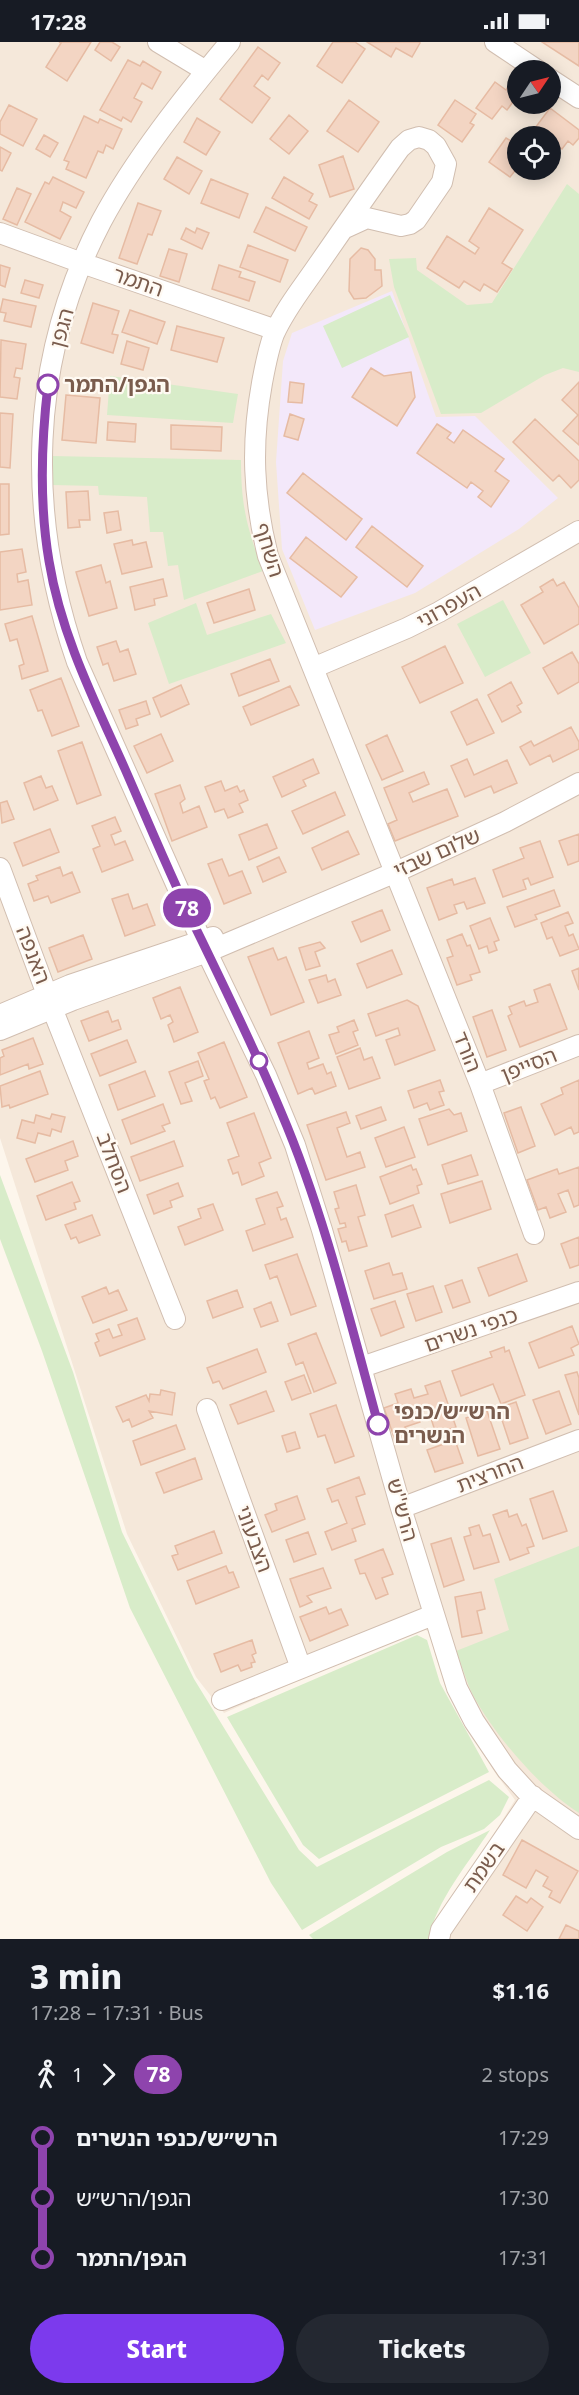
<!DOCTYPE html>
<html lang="en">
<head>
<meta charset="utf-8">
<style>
	:root { --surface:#171b24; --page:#242831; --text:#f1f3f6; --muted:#9ea1a6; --accent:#7c3aed }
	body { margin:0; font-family:"Noto Sans","Noto Sans Hebrew",sans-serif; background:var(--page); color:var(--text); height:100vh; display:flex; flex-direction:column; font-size:22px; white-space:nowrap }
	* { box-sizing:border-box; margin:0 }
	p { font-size:20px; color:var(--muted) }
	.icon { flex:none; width:33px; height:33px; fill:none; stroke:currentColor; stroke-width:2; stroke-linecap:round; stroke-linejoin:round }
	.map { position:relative; height:1897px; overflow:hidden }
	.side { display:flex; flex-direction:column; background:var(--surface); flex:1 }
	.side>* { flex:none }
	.badge { padding:0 12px; border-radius:20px; font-size:21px; line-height:39px }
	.needle { width:39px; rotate:55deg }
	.controls { position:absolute; left:507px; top:18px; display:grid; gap:12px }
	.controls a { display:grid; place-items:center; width:54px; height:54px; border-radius:50%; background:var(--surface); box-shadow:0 3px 15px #0003; font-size:30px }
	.map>.badge { position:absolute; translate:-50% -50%; box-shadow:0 0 0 3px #fff }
	.legs { display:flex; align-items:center; gap:9px; height:66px; padding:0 30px; font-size:20px }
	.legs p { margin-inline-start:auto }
	.head { display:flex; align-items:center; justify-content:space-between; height:102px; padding:0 30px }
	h1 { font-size:33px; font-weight:800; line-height:45px }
	.button { display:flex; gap:12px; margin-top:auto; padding:12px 30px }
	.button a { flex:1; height:69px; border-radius:36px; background:var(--accent); color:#fff; font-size:24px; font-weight:800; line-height:69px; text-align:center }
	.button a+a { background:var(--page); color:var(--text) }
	ul { padding:0 30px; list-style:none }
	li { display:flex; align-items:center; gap:21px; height:60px; font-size:22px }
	li i { display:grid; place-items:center; width:9px; height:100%; margin:0 8px; background:currentColor }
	li i::after { content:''; width:15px; height:15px; margin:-8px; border:4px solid; border-radius:50%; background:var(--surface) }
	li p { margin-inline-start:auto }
	li:first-child i { background:linear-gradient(#0000 50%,currentColor 0) }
	li:last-child i { background:linear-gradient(currentColor 50%,#0000 0) }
	.status { display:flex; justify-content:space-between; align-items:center; height:42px; padding:0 30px; background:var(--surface); direction:ltr }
	.status svg { height:16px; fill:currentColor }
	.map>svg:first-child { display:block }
	.residential { fill:#f5e8da; fill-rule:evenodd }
	.education { fill:#f3e8fa }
	.green { fill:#d8ecc9 }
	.building { fill:#f3d5c3; stroke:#e6bba3; stroke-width:1.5 }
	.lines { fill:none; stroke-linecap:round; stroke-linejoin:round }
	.minor-casing { stroke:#d1beb0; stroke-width:22 }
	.minor { stroke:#fff; stroke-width:20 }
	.line-1-casing { stroke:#fff; stroke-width:14 }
	.line-1 { stroke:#8e44ad; stroke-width:9 }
	.stop-1-dot { fill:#fff; stroke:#8e44ad; stroke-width:3 }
	.labels { text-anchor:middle; stroke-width:4.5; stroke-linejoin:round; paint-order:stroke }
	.street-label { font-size:21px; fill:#7a5c4d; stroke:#fffaf3 }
	.stop-label { font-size:21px; font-weight:bold; fill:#7a5c4d; stroke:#fffaf3; text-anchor:start }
</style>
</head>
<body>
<div class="status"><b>17:28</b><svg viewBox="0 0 49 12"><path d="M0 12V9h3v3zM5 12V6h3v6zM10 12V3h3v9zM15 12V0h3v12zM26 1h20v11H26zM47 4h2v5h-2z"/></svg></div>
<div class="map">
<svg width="579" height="1897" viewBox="0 0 579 1897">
	<rect width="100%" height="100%" fill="#fdf6ec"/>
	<path class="residential" d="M0,0H579V1897H435L439,1879L515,1758L494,1729L445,1644L428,1589L420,1586L224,1671L196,1635L127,1492L0,1096ZM518,28H550V62H518ZM518,94H550V128H518Z"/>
	<path class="education" d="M392,249L436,375L475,374L558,456L519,487L415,551L315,588L282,507L276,420L283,319L292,291Z"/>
	<path class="green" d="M567,142L579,152V330L563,326L545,333L481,371L441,372L394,245L389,217L416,216L417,228L467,263L492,261Z
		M390,253L409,295L342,326L323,284Z
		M110,334L238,352L233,381L107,373Z
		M52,414L241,418C241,464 247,486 263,529L184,558L178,523L168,524L163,490H150L147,455L99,453L98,444L52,443Z
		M503,558L531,611L485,635L457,582Z
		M196,561L207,593L271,572L286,601L169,642L148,581Z
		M0,1133L73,1330L122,1490L194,1637L299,1808L317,1825L489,1738L509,1755L500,1773L484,1787L441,1805L302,1888L271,1841L130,1566L42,1309L0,1197Z
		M579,1504V1771C540,1746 495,1694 473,1653C466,1639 462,1623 456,1609L509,1588L494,1537Z
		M417,1593L427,1598L440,1641L489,1730L319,1817L303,1803L227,1675Z
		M490,1788C470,1819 435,1860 429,1897H313L309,1893L447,1810Z"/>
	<path class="building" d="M59,0H91L67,39L46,25L61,1Z
		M100,0H112L120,5L111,19L95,8Z
		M333,0H355L365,7L342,41L317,24Z
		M367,0H419L420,1L412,15L396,6L391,15Z
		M542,0H579V24Z
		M258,5L280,21L268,38L262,33L254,44L270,56L252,81L220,57Z
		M128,18L140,24L143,19L161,30L152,47L142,41L134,56L142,60L131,80L123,75L121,79L100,68Z
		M495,40L506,48L510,41L518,46V53L507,68L502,64L492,77L476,66Z
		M349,58L379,80L358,110L327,89Z
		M455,58L476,72L470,81L474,83L462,100L438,83Z
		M9,63L37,77L23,104L0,92V80Z
		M550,66L579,88V96L573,103L568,99L562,107L550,98V94H546L535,86Z
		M289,73L308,89L289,112L270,97Z
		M84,74L98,81L100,77L122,87L113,107L106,103L103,111L98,109L86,136L66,127L69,120L64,118Z
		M197,76L220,90L206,113L184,100Z
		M44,93L58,101L50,115L36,107Z
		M506,96L518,103V125L510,135L489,120Z
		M0,105L11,111L2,129L0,128Z
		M343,114L354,147L330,155L319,123Z
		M177,115L202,129L189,152L164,137Z
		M53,135L84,150L76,166L63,160L60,169L71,175L60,197L25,180L45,140L49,142Z
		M284,135L313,152L309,159L317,163L309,177L272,156Z
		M211,137L248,152L239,176L201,161Z
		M17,146L31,152L17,183L3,177Z
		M138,161L161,169L152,193L148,192L137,222L119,216Z
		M266,165L307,185L295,209L254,190Z
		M489,166L523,188L502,221L512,227L497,250L484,242L480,249L464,239L459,246L427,226L447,194L475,212L479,206L469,199Z
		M186,186L195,191L197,186L209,191L202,207L181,197Z
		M248,203L288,218L280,240L240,225Z
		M361,206L368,208L375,217V228H381L382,244L366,256L354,257L349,249L350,217Z
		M169,207L187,212L179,240L160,234Z
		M0,223L10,226L5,245L0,243Z
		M219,223L241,230L239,235L255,240L249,259L212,247Z
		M25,238L43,243L39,256L21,251Z
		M3,257L36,264L31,285L4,279L6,271L0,270Z
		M93,261L119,269L112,292L118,293L113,311L81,301Z
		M130,268L165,280L157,302L122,290Z
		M177,284L224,296L217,320L171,308Z
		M1,298L26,302L22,327L16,326L14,335L20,336L17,357L0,355Z
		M127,299L149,306L143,328L121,322Z
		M371,326L384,334L411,330L415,355L397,384L352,355Z
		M290,340L304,342L302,361L288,360Z
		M579,340V403L563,389L578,373L562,358Z
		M66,353L100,356L96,401L62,398Z
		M0,371L13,372L10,426L0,425Z
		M290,372L304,377L298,398L284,394Z
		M535,377L579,419V438L571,446L559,433L553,439L513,400Z
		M108,380L136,382L135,400L107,398Z
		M437,382L451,391L447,396L454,401L463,388L504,417L495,429L509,439L491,465L478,455L483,449L471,440L467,446L417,411Z
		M171,383L222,385L221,409L171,407Z
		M303,431L362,477L346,498L287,451Z
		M0,442H9V492L0,493Z
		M88,449L90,478H79L80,485L68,486L66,450Z
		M118,469L121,488L107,491L104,471Z
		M372,484L423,524L407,545L356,505Z
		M306,495L357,535L341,555L290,516Z
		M132,498L133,503L146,500L152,525L122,532L114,502Z
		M22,507L26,530L17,532L18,540L28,538L32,563L0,568V510Z
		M101,523L106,541L110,539L117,566L89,574L76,530Z
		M163,537L167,554L154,557L155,563L135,568L130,545Z
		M553,537L557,544L564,540L579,566V582L544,602L521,563L543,550L540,545Z
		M249,547L255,568L214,581L207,561Z
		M32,574L48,629L22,637L19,624L24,622L17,597L10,599L5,582Z
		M116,599L120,610L128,607L136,632L114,639L108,621L103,623L97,605Z
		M445,604L463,641L420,661L402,625Z
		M572,610L579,622V640L558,652L543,626Z
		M270,617L279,639L239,654L231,632Z
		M61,636L79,684L52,694L42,668L38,669L30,648Z
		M511,640L522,661L517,664L521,670L502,680L488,653Z
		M181,643L189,662L161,675L153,656Z
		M290,644L299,663L251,683L243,665Z
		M477,657L494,691L467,703L451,670Z
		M146,659L150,672L136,677L138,683L126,687L119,668Z
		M571,685L579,700V707L553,720L550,713L530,723L520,705L531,699L534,704Z
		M161,692L173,719L147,731L134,704Z
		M387,693L403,729L382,738L366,703Z
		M82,700L101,753L77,762L58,709Z
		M313,717L319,731L303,738L306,744L282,755L273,735Z
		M467,717L474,733L507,718L517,741L494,751L491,744L465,755L451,724Z
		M424,730L429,742L409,751L413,760L447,747L458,774L395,799L388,782L397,778L384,746Z
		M41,734L46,746L52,744L58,758L34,768L24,741Z
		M221,739L225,749L237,744L240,750L244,748L248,758L239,762L243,770L228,776L224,767L215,770L205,745Z
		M180,743L185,757L180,761L183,771L199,764L207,785L172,799L155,752Z
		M335,750L345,773L303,792L292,769Z
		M7,759L14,777L2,781L0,761Z
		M115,775L121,789L111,793L115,803L125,799L133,818L102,830L93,807L100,804L92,784Z
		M267,782L277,806L249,818L239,793Z
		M50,787L59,810L23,824L14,801Z
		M348,789L359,812L322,828L312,806Z
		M579,792V819L568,823L559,799Z
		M540,799L553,835L531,843L528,836L523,838L526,847L503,855L493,828L524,816L520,806Z
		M279,815L286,830L263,840L257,825Z
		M222,817L229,834L242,829L251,851L224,862L208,822Z
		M60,825L63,834L72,830L80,850L51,861L48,854L34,859L28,842L38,838L36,834Z
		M475,836L485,861L467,867L464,860L454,863L457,871L439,878L427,846L452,837L454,843Z
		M554,848L560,864L535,873L537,877L515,885L507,865Z
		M128,852L133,867L147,862L155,883L125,894L112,857Z
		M382,868L390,888L361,900L352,880Z
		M568,870L573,881L565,884L569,894L573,892L579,907L560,914L552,895L547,897L541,881Z
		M490,876L499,898L494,900L497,908L489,911L487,904L479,907L470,884Z
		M462,892L467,904L470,903L480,930L470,933L472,938L457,943L447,916L453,914L447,898Z
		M83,893L92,917L58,930L49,906Z
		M320,900L325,906L315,910L320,924L306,928L299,906Z
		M273,906L278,918L286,915L304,960L271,973L248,915Z
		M392,908L402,932L367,946L357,922Z
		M579,926V948L572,929Z
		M326,933L328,940L335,937L341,953L318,961L309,938Z
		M550,942L567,987L520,1005L508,974L512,972L509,965L524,959L526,964L538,960L534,948Z
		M180,945L198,990L174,1000L168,983L173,980L170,973L161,977L153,956Z
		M407,958L418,964L435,1008L395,1023L386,998L400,993L398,986L376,994L368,972Z
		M492,968L506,1008L487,1015L473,975Z
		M108,969L112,980L118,978L121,987L89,999L81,979Z
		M354,978L358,988L353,990L358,1003L336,1012L329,993L339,990L337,985Z
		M309,989L319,1016L307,1021L309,1027L323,1022L327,1032L331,1030L336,1044L315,1052L312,1046L298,1052L278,1001Z
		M33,996L43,1022L29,1027L28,1022L0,1033V1016L4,1014L2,1008Z
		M127,998L136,1020L100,1034L91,1012Z
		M224,1000L247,1055L220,1066L215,1055L211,1057L204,1039L209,1037L198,1011Z
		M360,1006L364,1018L372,1015L380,1036L349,1047L337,1015Z
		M198,1019L203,1034L185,1041L192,1059L181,1062L169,1030Z
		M40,1029L48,1052L10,1066L9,1063L2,1065L0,1044Z
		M145,1029L155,1054L118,1068L109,1043Z
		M440,1038L444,1049L439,1050L444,1063L430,1068L427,1061L414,1066L408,1049Z
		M579,1038V1090L574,1092L571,1085L555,1093L541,1062L563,1052L561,1046Z
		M163,1062L170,1081L162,1084L165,1089L131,1102L122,1078Z
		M381,1065L386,1078L361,1087L356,1074Z
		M521,1065L535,1104L518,1111L504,1071Z
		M449,1067L454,1073L461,1071L467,1089L428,1103L419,1077Z
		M346,1070L350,1081L337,1086L347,1115L360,1110L365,1125L326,1138L307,1083Z
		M254,1071L271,1116L259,1121L264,1134L242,1143L238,1130L233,1132L228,1118L239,1114L227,1081Z
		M52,1072L65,1075L61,1090L52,1087L50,1094L38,1091L35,1101L17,1096L22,1078L34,1081L36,1073L50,1077Z
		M404,1085L415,1115L386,1125L375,1096Z
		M73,1099L78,1114L65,1119L68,1128L35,1140L26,1117Z
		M174,1099L183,1124L140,1139L131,1115Z
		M471,1113L478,1133L448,1142L442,1123Z
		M411,1123L413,1128L416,1127L422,1142L417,1144L419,1151L390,1162L380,1135Z
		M579,1125V1163L574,1165L568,1148L558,1152L566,1170L550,1176L546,1165L538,1168L527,1138L557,1127L559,1132Z
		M482,1139L491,1167L450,1181L441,1152Z
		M72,1140L80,1159L74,1161L76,1167L46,1178L37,1154Z
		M178,1141L183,1154L170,1159L172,1165L154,1172L147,1153Z
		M356,1143L365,1173L358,1175L367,1204L349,1209L346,1199L342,1200L338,1187L346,1185L345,1181L340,1182L335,1167L339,1166L334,1150Z
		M277,1150L283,1164L277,1166L281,1178L286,1176L293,1195L253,1209L246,1189L265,1182L256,1157Z
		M213,1162L223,1188L185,1203L178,1185L201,1176L198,1167Z
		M413,1163L421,1185L392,1195L385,1173Z
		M92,1173L100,1193L79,1201L76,1195L71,1197L65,1183Z
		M579,1195V1223L570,1226L561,1202Z
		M297,1212L316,1264L291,1273L277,1234L270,1237L265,1223Z
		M517,1212L527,1239L489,1254L478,1226Z
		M389,1221L393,1233L402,1231L407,1247L374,1257L365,1229Z
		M462,1238L470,1260L453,1266L445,1244Z
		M433,1244L442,1270L416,1279L407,1252Z
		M106,1245L109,1252L118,1248L127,1268L93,1281L82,1255Z
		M237,1248L243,1265L213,1276L207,1259Z
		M395,1259L404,1285L381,1294L371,1267Z
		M271,1260L278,1279L261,1285L254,1267Z
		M137,1276L145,1297L100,1314L95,1301L99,1299L96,1292L109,1287L113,1296L122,1293L118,1283Z
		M572,1284L579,1302L571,1306L574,1313L539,1326L529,1301Z
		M316,1291L336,1341L314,1350L303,1320L296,1323L288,1302Z
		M504,1305L505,1310L509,1308L525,1353L501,1362L493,1342L461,1354L452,1329L492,1315L490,1310Z
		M257,1307L266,1330L223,1347L219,1339L213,1341L207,1326Z
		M577,1330L579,1336V1373L565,1333Z
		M304,1333L311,1351L292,1358L285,1340Z
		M440,1339L456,1385L436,1392L428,1367L417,1371L420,1380L405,1385L409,1396L396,1401L384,1366L398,1361L395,1352L411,1347L414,1356L428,1352L425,1344Z
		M161,1348L175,1351L172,1373L149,1369L153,1376L132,1385L129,1377L123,1380L116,1365L146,1353L149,1359L150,1352L160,1353Z
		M266,1349L274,1369L238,1382L230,1363Z
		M559,1349L571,1382L546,1392L533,1358Z
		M516,1360L528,1396L510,1402L498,1366Z
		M336,1363L354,1414L335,1421L325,1393L318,1395L310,1372Z
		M486,1366L500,1407L478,1414L466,1376L475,1373L472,1370Z
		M176,1383L185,1407L141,1423L133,1399Z
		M295,1390L300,1406L287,1410L282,1394Z
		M455,1398L463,1421L435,1430L427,1408Z
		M195,1416L202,1437L164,1451L156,1431Z
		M359,1435L365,1452L356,1455L365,1482L352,1487L356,1499L332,1508L325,1490L347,1481L338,1458L332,1460L327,1447Z
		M553,1449L567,1489L543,1497L530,1457Z
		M297,1454L305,1477L272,1490L265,1473L277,1468L275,1462Z
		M507,1468L509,1475L517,1472L522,1484L526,1482L534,1504L527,1506L529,1511L510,1518L493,1473Z
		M479,1483L483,1494L490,1492L499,1520L474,1527L464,1495L471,1493L469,1486Z
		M214,1489L222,1511L178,1528L172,1514L178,1512L175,1504Z
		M308,1490L316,1512L294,1520L286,1498Z
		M451,1496L464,1538L444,1545L431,1502Z
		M383,1507L393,1532L382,1536L388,1552L376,1557L365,1531L360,1532L355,1518Z
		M226,1524L229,1531L233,1530L239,1545L196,1562L187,1539Z
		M323,1526L331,1546L307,1554L312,1560L300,1565L290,1537Z
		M481,1550L485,1567L477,1569L482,1591L462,1595L455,1555Z
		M326,1565L329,1572L341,1567L348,1583L310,1599L300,1575Z
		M252,1598L256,1611L252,1613L255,1620L251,1621L252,1625L241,1629L238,1623L221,1630L214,1612Z
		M522,1798L578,1829L560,1861L549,1855L552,1849L543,1844L548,1835L536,1828L526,1846L503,1833Z
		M516,1854L527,1861L531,1856L543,1865L527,1889L503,1873Z
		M566,1883L579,1889V1897H559Z"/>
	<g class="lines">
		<g class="minor-casing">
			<path id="minor" d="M158,0L206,29
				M230,0C185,54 134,118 101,180C28,320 26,473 77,620L201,898L266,1033L295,1103L322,1188L401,1466L457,1646L474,1679L507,1728L529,1752L579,1787
				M495,0L537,28
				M550,37L579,56
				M343,187L367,176L401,184L410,182L416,178L442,140L446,122L436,104L429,98L419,95L409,98L400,106C372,145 345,184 318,223C303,245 285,267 274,292C268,308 265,325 262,341C251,402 253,454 268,514L480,1042L534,1192
				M0,191L82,221L276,288
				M313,626L407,586L439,570L579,489
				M0,826L52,966L175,1277
				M0,973L70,943L213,895
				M0,988L73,958L207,910L396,830L505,780L579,741
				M480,1042L579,1003
				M362,1325L579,1250
				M207,1367L301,1626
				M401,1466L579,1398
				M222,1658L433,1573
				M439,1897L441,1888L533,1754"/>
		</g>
		<use href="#minor" class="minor"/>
	</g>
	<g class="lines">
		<g class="line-1-casing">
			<path id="line-1" d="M48,343C41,402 39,460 49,519C61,593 95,660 125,727C150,784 174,843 202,899C229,955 257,1012 281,1070C323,1168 350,1279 378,1382"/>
		</g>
		<use href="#line-1" class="line-1"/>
	</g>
	<g class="stop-1-dot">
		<circle cx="48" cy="343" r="10"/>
		<circle cx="259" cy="1019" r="8"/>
		<circle cx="378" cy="1382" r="10"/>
	</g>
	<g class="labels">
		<g class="street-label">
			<text transform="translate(138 240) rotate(19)" y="7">התמר</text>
			<text transform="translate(62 286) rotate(-75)" y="7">הגפן</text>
			<text transform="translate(269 508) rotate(73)" y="7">השחף</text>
			<text transform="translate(449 564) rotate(-29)" y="7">העפרוני</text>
			<text transform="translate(437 811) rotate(-24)" y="7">שלום שבזי</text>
			<text transform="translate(33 913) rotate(69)" y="7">האנפה</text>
			<text transform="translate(467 1010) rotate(68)" y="7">הורד</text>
			<text transform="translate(529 1023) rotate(-22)" y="7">הסייפן</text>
			<text transform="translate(114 1121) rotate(69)" y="7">הסחלב</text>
			<text transform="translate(471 1288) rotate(-19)" y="7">כנפי נשרים</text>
			<text transform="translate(490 1432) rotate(-21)" y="7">החרצית</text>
			<text transform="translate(402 1468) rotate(74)" y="7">הרש''ש</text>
			<text transform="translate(254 1497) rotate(70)" y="7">הצבעוני</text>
			<text transform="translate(484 1825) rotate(-55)" y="7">בשמת</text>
		</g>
		<g class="stop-label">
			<text x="64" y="350">הגפן/התמר</text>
			<text x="394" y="1377">הרש״ש/כנפי<tspan x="394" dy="24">הנשרים</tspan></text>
		</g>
	</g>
</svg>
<div class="controls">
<a><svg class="needle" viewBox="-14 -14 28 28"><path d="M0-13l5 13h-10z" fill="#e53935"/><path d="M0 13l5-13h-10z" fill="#9ea1a6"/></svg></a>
<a><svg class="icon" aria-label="locate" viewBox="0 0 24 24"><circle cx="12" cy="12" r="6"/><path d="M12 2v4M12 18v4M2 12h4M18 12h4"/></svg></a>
</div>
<b class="badge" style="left:187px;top:866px;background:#8e44ad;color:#fff">78</b>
</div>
<section class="side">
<div class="head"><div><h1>3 min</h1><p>17:28 – 17:31 · Bus</p></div><b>$1.16</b></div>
<div class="legs"><svg class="icon" aria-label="walk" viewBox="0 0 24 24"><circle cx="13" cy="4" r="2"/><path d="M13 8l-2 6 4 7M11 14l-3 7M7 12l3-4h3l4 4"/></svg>1<svg class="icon" aria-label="forward" viewBox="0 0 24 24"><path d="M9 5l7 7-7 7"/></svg><b class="badge" style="background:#8e44ad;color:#fff">78</b><p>2 stops</p></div>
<ul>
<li><i style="color:#8e44ad"></i><b>הרש״ש/כנפי הנשרים</b><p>17:29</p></li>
<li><i style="color:#8e44ad"></i><span>הגפן/הרש״ש</span><p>17:30</p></li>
<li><i style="color:#8e44ad"></i><b>הגפן/התמר</b><p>17:31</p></li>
</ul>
<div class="button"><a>Start</a><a>Tickets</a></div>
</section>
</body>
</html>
